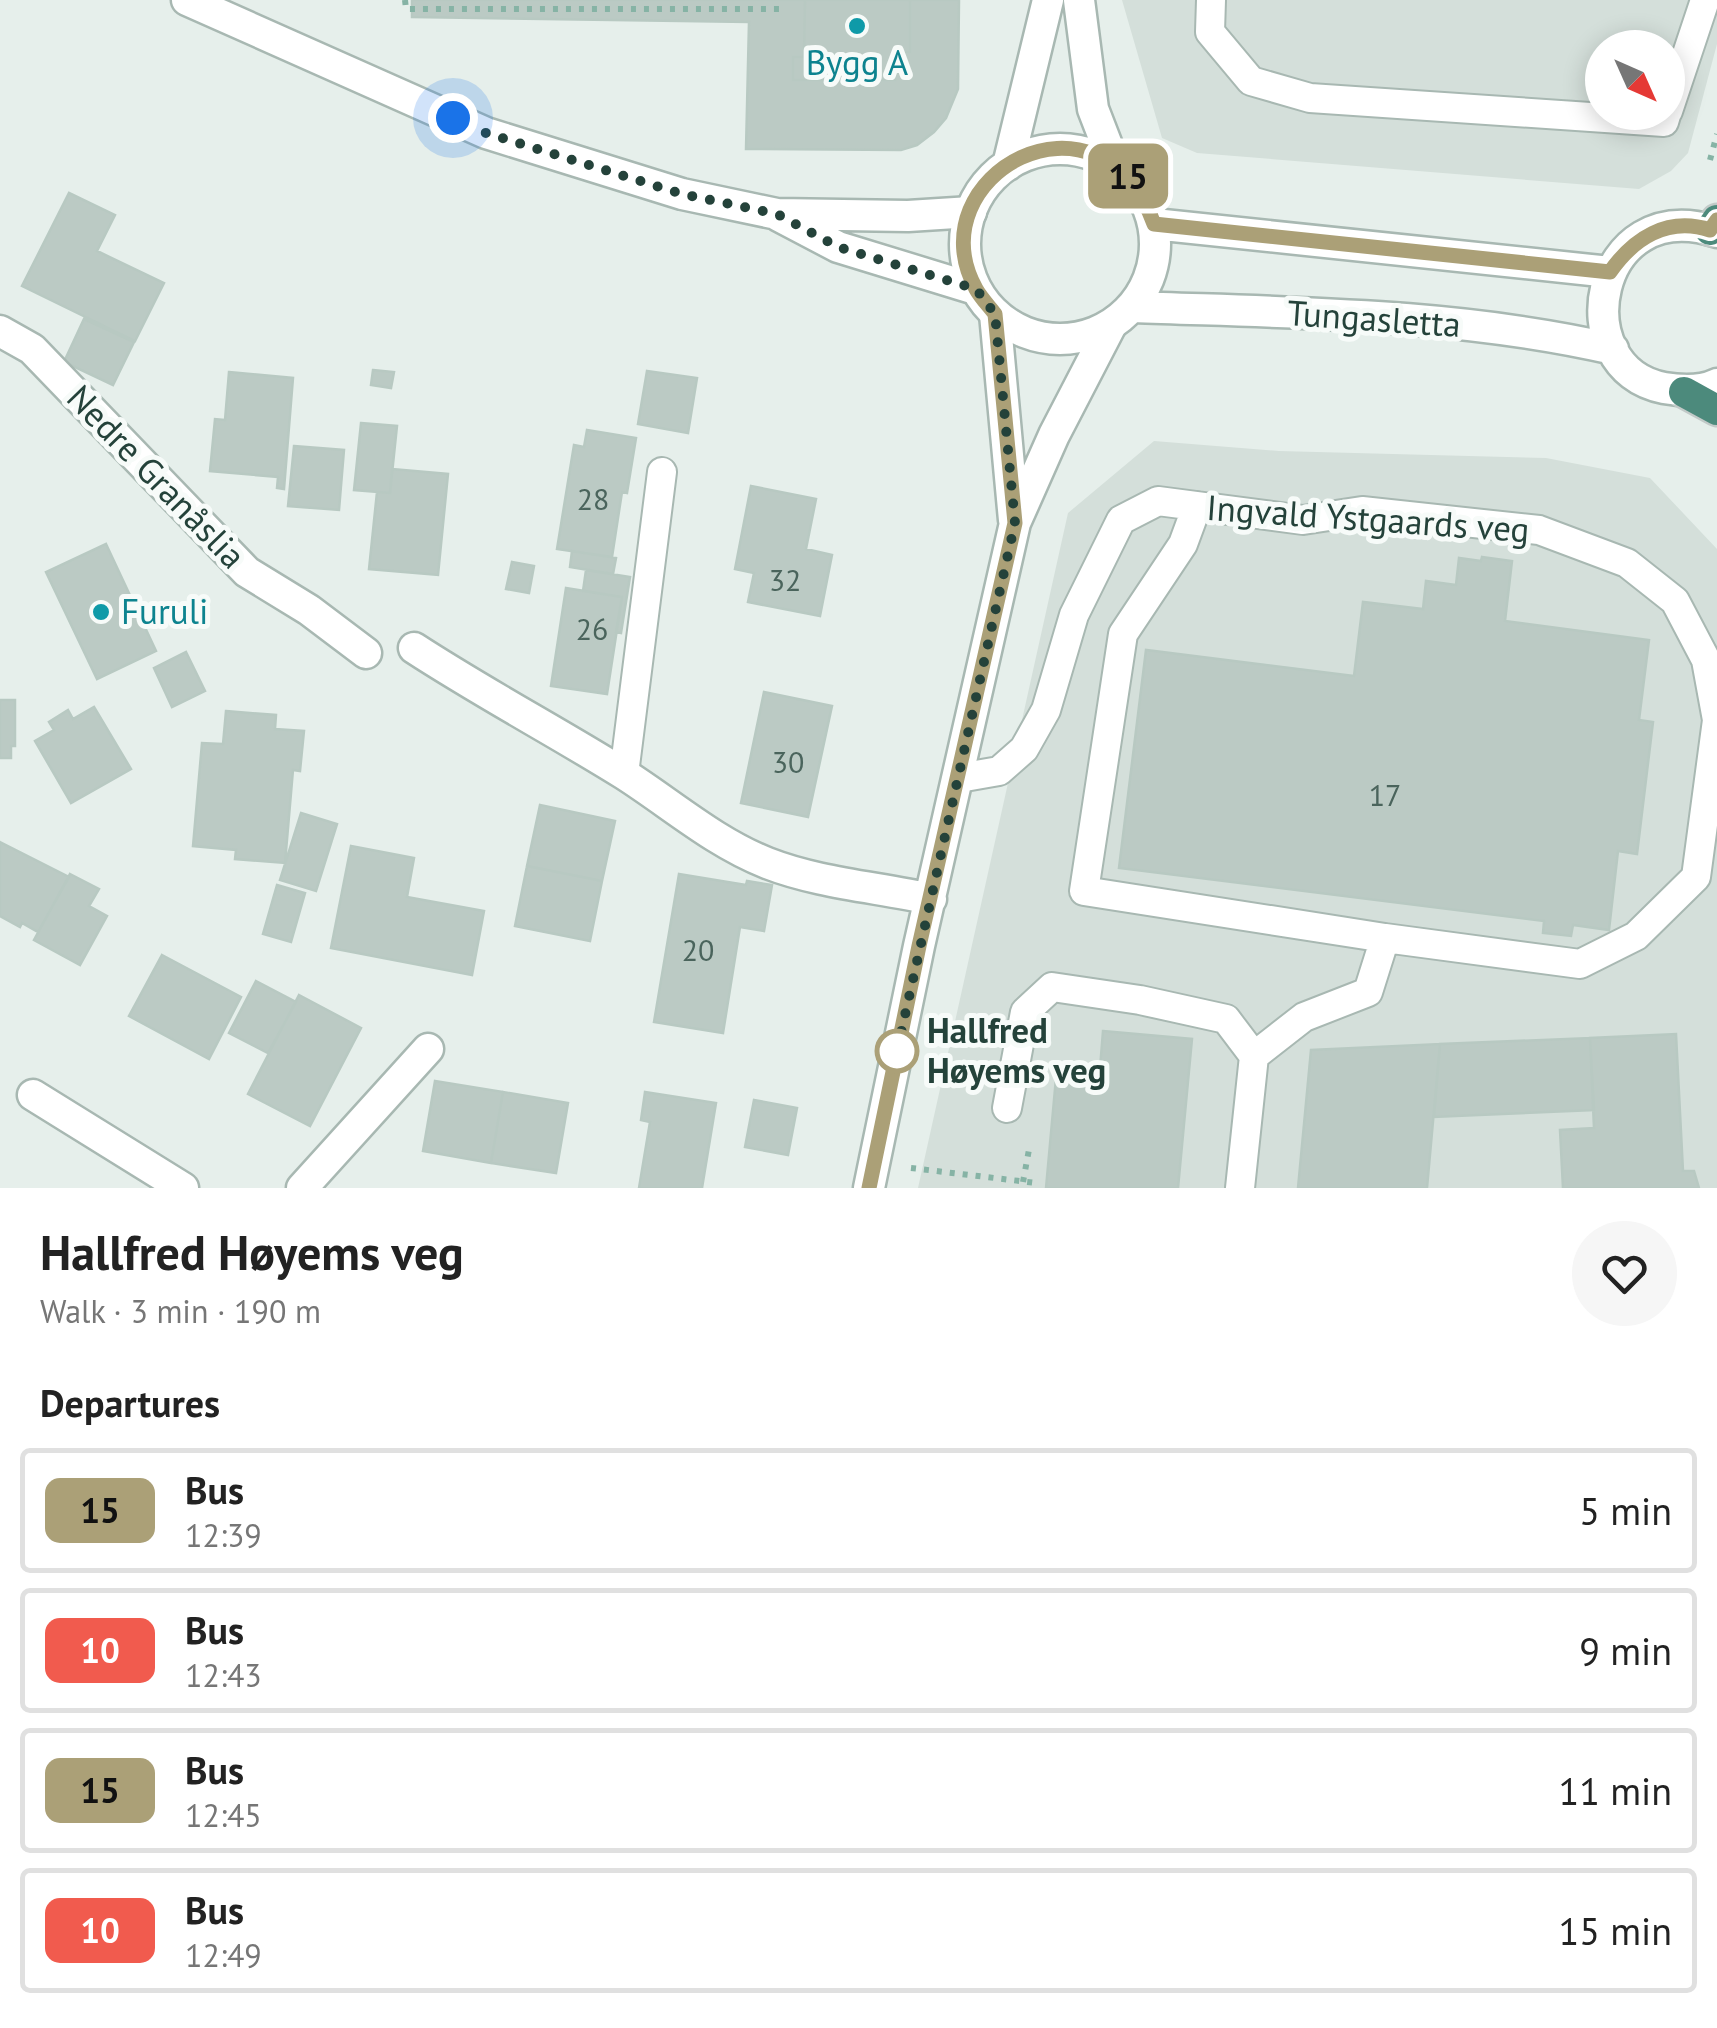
<!DOCTYPE html>
<html lang="en">
<head>
<meta charset="utf-8">
<style>
	:root { --surface:#fff; --page:#f6f6f6; --text:#222; --muted:#767676; --line:#e0e0e0 }
	body { margin:0; font-family:"PT Sans",sans-serif; background:var(--page); color:var(--text); height:100vh; display:flex; flex-direction:column; font-size:38px; white-space:nowrap }
	* { box-sizing:border-box; margin:0 }
	p { font-size:32px; color:var(--muted) }
	.icon { flex:none; width:55px; height:55px; fill:none; stroke:currentColor; stroke-width:2; stroke-linecap:round; stroke-linejoin:round }
	.map { position:relative; height:1188px; overflow:hidden }
	.panel { display:flex; flex-direction:column; background:var(--surface); flex:1 }
	.panel>* { flex:none }
	.badge { padding:0 20px; border-radius:15px; font-size:35px; line-height:65px }
	.needle { width:65px; rotate:135deg }
	.fabs { position:absolute; left:1585px; top:30px; display:grid; gap:20px }
	.fabs a { display:grid; place-items:center; width:100px; height:100px; border-radius:50%; background:var(--surface); box-shadow:0 5px 25px #0003; font-size:50px }
	.you { position:absolute; width:50px; height:50px; margin:-25px; border:8px solid #fff; border-radius:50%; background:#1a73e8; box-shadow:0 0 0 15px #1a73e833 }
	.map>.badge { position:absolute; translate:-50% -50%; box-shadow:0 0 0 5px #fff }
	h2 { padding:0 40px; font-size:38px; line-height:90px }
	.round { display:grid; place-items:center; flex:none; width:105px; height:105px; border-radius:52px; background:var(--page) }
	.head { display:flex; align-items:center; justify-content:space-between; height:170px; padding:0 40px }
	h1 { font-size:48px; font-weight:600; line-height:75px }
	ul { padding:0; list-style:none }
	li { display:flex; align-items:center; gap:30px; height:125px; margin:0 20px 15px; padding:0 20px; border:5px solid var(--line); border-radius:10px }
	li div { flex:1 }
	li b { display:block; font-size:38px }
	li em { font-style:normal }
	li .badge { min-width:110px; font-weight:700; text-align:center }
	.map>svg:first-child { display:block }
	.built { fill:#d4dfda; fill-rule:evenodd }
	.building { fill:#bbcac4; stroke:#b8c9c2; stroke-width:2.5 }
	.lines { fill:none; stroke-linecap:round; stroke-linejoin:round }
	.service-casing { stroke:#a8b8b2; stroke-width:32 }
	.minor-casing { stroke:#a8b8b2; stroke-width:35 }
	.tertiary-casing { stroke:#a8b8b2; stroke-width:35 }
	.trunk-casing { stroke:#c2cac8; stroke-width:35 }
	.path { stroke:#86b3a5; stroke-width:6; stroke-dasharray:5 8; stroke-linecap:butt }
	.service { stroke:#fff; stroke-width:28 }
	.minor { stroke:#fff; stroke-width:30 }
	.tertiary { stroke:#fff; stroke-width:30 }
	.trunk { stroke:#4c8a7c; stroke-width:30 }
	.line-casing { stroke:#fff; stroke-width:22 }
	.line { stroke:#aba077; stroke-width:15 }
	.walk { stroke:#24423a; stroke-width:10; stroke-dasharray:0 18 }
	.culture-dot { fill:#0f9aa8; stroke:#f7fbf9; stroke-width:4 }
	.stop-dot { fill:#fff; stroke:#aba077; stroke-width:5 }
	.labels { text-anchor:middle; stroke-width:10; stroke-linejoin:round; paint-order:stroke }
	.number-label { font-size:30px; fill:#4a645c }
	.culture-label { font-size:35px; fill:#0d838f; stroke:#f7fbf9 }
	.street-label { font-size:35px; fill:#24423a; stroke:#f7fbf9 }
	.stop-label { font-size:35px; font-weight:bold; fill:#24423a; stroke:#f7fbf9; text-anchor:start }
</style>
</head>
<body>
<div class="map">
<svg width="1717" height="1188" viewBox="0 0 1717 1188">
	<rect width="100%" height="100%" fill="#e6efeb"/>
	<path class="built" d="M1122,0H1717V44L1688,153L1671,171L1639,189L1197,153L1162,138ZM1602,48H1668V112H1602Z
		M1154,441L1279,451L1546,458L1650,478L1717,549V1188H918L1068,513Z"/>
	<path class="building" d="M412,0H959L958,89L946,118L934,132L917,145L901,150L746,149L749,22L412,17Z
		M805,0H910V52H896L895,80H793V57H804Z
		M69,193L115,215L97,251L164,283L135,341L22,286Z
		M84,319L134,342L113,385L64,362Z
		M373,370L394,372L391,388L371,385Z
		M647,371L697,378L688,433L638,424Z
		M229,372L293,378L284,489L277,488L278,477L210,471L215,419L225,420Z
		M361,423L397,426L390,493L354,490Z
		M587,430L636,438L627,493L622,492L612,557L557,549L574,445L584,447Z
		M294,446L344,450L339,510L288,506Z
		M392,469L448,474L438,575L369,569L377,492L390,493Z
		M751,486L816,499L806,549L832,555L820,616L748,602L754,573L735,569Z
		M106,544L156,651L97,679L46,572Z
		M572,551L616,558L613,574L570,567Z
		M1482,557L1512,561L1505,621L1649,640L1639,720L1653,722L1637,854L1618,851L1609,930L1573,925L1571,936L1543,933L1544,921L1119,868L1146,650L1354,676L1363,602L1423,609L1426,581L1456,585L1459,558L1481,561Z
		M512,562L534,566L529,593L506,589Z
		M586,570L630,577L621,633L616,632L622,597L583,591Z
		M566,588L622,597L607,694L551,686Z
		M186,652L205,691L172,707L154,668Z
		M764,692L832,706L808,817L741,803Z
		M0,700H15V746H11V758H0Z
		M94,707L131,769L71,803L35,741L54,730L49,722L68,710L73,719Z
		M226,711L276,715L275,729L304,731L300,771L293,770L285,863L235,859L236,850L193,846L202,743L223,744Z
		M540,805L615,821L602,881L527,866Z
		M301,813L337,824L316,891L280,880Z
		M0,842L69,877L38,932L22,923L20,927L0,916Z
		M351,846L414,858L407,897L484,911L472,975L331,948Z
		M527,866L602,881L590,941L515,926Z
		M70,874L99,889L89,906L107,916L80,965L34,940Z
		M679,874L746,885L747,881L772,885L764,931L740,927L723,1033L654,1022Z
		M277,885L305,893L291,942L263,934Z
		M162,955L241,997L209,1059L129,1016Z
		M256,981L296,1002L268,1053L229,1033Z
		M299,995L361,1028L310,1126L248,1094Z
		M1103,1031L1192,1039L1178,1188H1046L1056,1078L1099,1081Z
		M1676,1034L1683,1171H1694L1699,1188H1563L1560,1130L1594,1128L1590,1038Z
		M1590,1038L1594,1110L1434,1117L1440,1044Z
		M1440,1044L1427,1188H1298L1311,1050Z
		M435,1081L503,1092L491,1163L423,1151Z
		M503,1092L568,1103L556,1173L491,1163Z
		M645,1092L716,1103L702,1188H639L650,1122L641,1120Z
		M754,1100L797,1108L788,1155L745,1147Z"/>
	<g class="lines">
		<g class="service-casing">
			<path id="service" d="M1211,0L1210,32L1251,81L1310,98L1664,122L1667,112
				M1668,111L1705,0
				M1197,506L1183,544L1123,634L1084,891L1385,938L1368,992L1304,1017L1254,1056
				M624,774L662,472
				M959,778L999,771L1024,749L1046,710L1074,615L1121,520L1158,501L1303,520L1362,511L1539,530L1627,563L1675,601L1706,660L1717,720L1696,877L1636,936L1580,964L1385,938
				M1007,1108L1025,1012L1052,987L1140,1000L1226,1019L1254,1056L1240,1188"/>
		</g>
		<g class="minor-casing">
			<path id="minor" d="M187,0L486,133L682,194L777,214L908,216L971,212
				M779,216L838,247L975,289
				M995,314L1014,520
				M0,331L32,349L247,572L309,610L366,653
				M414,648C483,693 555,731 624,774C671,804 714,842 767,863C818,883 876,887 931,899
				M33,1095L183,1188
				M302,1188L428,1049
				M869,1188L919,946L1015,523L1054,435L1110,327"/>
		</g>
		<g class="tertiary-casing">
			<path id="tertiary" d="M1079,0L1093,109L1115,166
				M965 244a95 95 0 1 1 190 0a95 95 0 1 1-190 0Z
				M1008,165L1048,0
				M1154,224L1610,272
				M1717,232C1593,191 1563,369 1664,388C1682,391 1700,392 1717,384
				M1133,307C1292,313 1456,313 1613,349"/>
		</g>
		<g class="trunk-casing">
			<path id="trunk" d="M1710,230L1717,220
				M1684,392L1717,410"/>
		</g>
		<path class="path" d="M405,0L406,9H783
			M1710,160L1717,134
			M911,1168L1036,1183
			M1023,1182L1030,1144"/>
		<use href="#service" class="service"/>
		<use href="#minor" class="minor"/>
		<use href="#tertiary" class="tertiary"/>
		<use href="#trunk" class="trunk"/>
	</g>
	<g class="lines">
		<g class="line-casing">
			<path id="line" d="M869,1188L919,946L1015,523L995,314C989,306 981,298 976,289C914,176 1099,73 1154,224L1610,272C1633,239 1667,216 1710,230L1717,220"/>
		</g>
		<use href="#line" class="line"/>
		<path class="walk" d="M453,118L486,133L682,194L777,214L838,247L976,289L995,314L1015,523L897,1051"/>
	</g>
	<g class="culture-dot">
		<circle cx="857" cy="26" r="10"/>
		<circle cx="101" cy="612" r="10"/>
	</g>
	<circle class="stop-dot" cx="897" cy="1051" r="20"/>
	<g class="labels">
		<g class="number-label">
			<text x="593" y="510">28</text>
			<text x="785" y="591">32</text>
			<text x="592" y="640">26</text>
			<text x="788" y="773">30</text>
			<text x="1385" y="806">17</text>
			<text x="698" y="961">20</text>
		</g>
		<g class="culture-label">
			<text x="857" y="75">Bygg A</text>
			<text x="121" y="624" text-anchor="start">Furuli</text>
		</g>
		<g class="street-label">
			<text transform="translate(1374 319) rotate(4)" y="12">Tungasletta</text>
			<text transform="translate(156 477) rotate(46)" y="12">Nedre Granåslia</text>
			<text transform="translate(1368 519) rotate(4)" y="12">Ingvald Ystgaards veg</text>
		</g>
		<g class="stop-label">
			<text x="927" y="1043">Hallfred<tspan x="927" dy="40">Høyems veg</tspan></text>
		</g>
	</g>
</svg>
<div class="fabs">
<a><svg class="needle" viewBox="-14 -14 28 28"><path d="M0-13l5 13h-10z" fill="#e53935"/><path d="M0 13l5-13h-10z" fill="#767676"/></svg></a>
</div>
<div class="you" style="left:453px;top:118px"></div>
<b class="badge" style="left:1128px;top:176px;background:#aba077;color:#111">15</b>
</div>
<section class="panel">
<div class="head"><div><h1>Hallfred Høyems veg</h1><p>Walk · 3 min · 190 m</p></div><a class="round"><svg class="icon" aria-label="heart" viewBox="0 0 24 24"><path d="M12 20l-8-8c-3-5 5-10 8-4 3-6 11-1 8 4z"/></svg></a></div>
<h2>Departures</h2>
<ul>
<li><span class="badge" style="background:#aba077;color:#111">15</span><div><b>Bus</b><p>12:39</p></div><em>5 min</em></li>
<li><span class="badge" style="background:#f15b4e;color:#fff">10</span><div><b>Bus</b><p>12:43</p></div><em>9 min</em></li>
<li><span class="badge" style="background:#aba077;color:#111">15</span><div><b>Bus</b><p>12:45</p></div><em>11 min</em></li>
<li><span class="badge" style="background:#f15b4e;color:#fff">10</span><div><b>Bus</b><p>12:49</p></div><em>15 min</em></li>
</ul>
</section>
</body>
</html>
